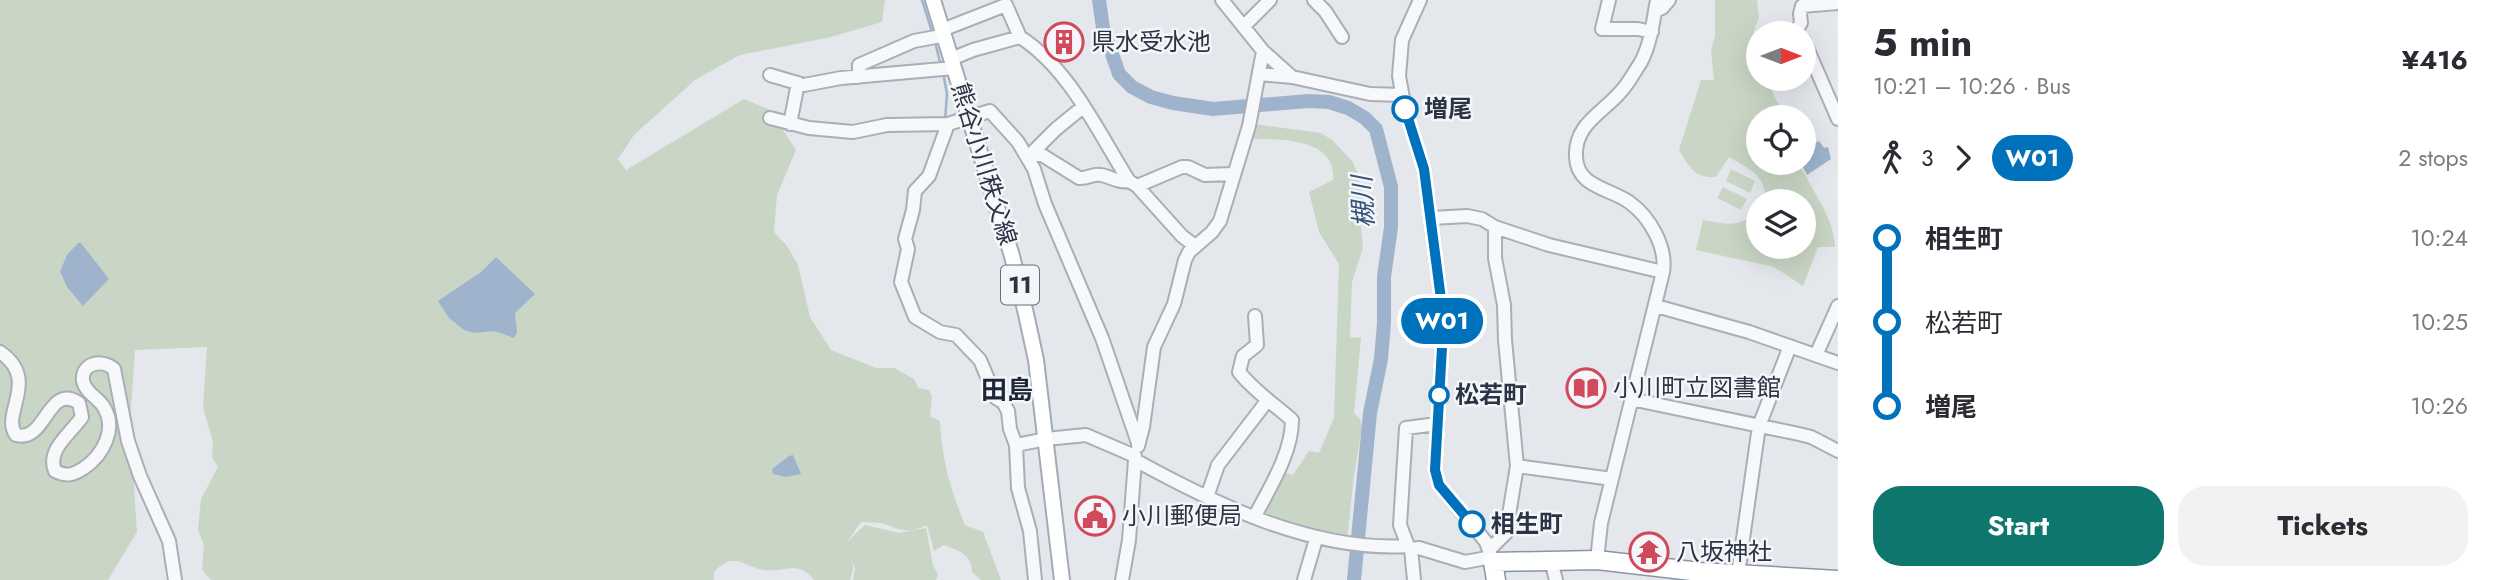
<!DOCTYPE html>
<html lang="en">
<head>
<meta charset="utf-8">
<style>
	:root { --surface:#fff; --page:#f2f2f3; --text:#2b2b33; --muted:#7c7c81; --accent:#0f766e }
	body { margin:0; font-family:Jost,"Noto Sans JP",sans-serif; background:var(--page); color:var(--text); height:100vh; display:flex; flex-direction:column; font-size:26px; white-space:nowrap }
	* { box-sizing:border-box; margin:0 }
	p { font-size:23px; color:var(--muted) }
	.icon { flex:none; width:38px; height:38px; fill:none; stroke:currentColor; stroke-width:2; stroke-linecap:round; stroke-linejoin:round }
	.map { position:relative; flex:1; overflow:hidden }
	.details { display:flex; flex-direction:column; background:var(--surface); width:665px }
	.details>* { flex:none }
	.badge { padding:0 14px; border-radius:23px; font-size:24px; line-height:46px }
	.needle { width:46px; rotate:90deg }
	.tools { position:absolute; left:1746px; top:21px; display:grid; gap:14px }
	.tools a { display:grid; place-items:center; width:70px; height:70px; border-radius:50%; background:var(--surface); box-shadow:0 7px 28px #0002; font-size:35px }
	.map>.badge { position:absolute; translate:-50% -50%; box-shadow:0 0 0 4px #fff }
	.legs { display:flex; align-items:center; gap:10px; height:77px; padding:0 35px; font-size:23px }
	.legs p { margin-inline-start:auto }
	.headline { display:flex; align-items:center; justify-content:space-between; height:119px; padding:0 35px }
	h1 { font-size:38px; font-weight:700; line-height:52px }
	.button { display:flex; gap:14px; margin-top:auto; padding:14px 35px }
	.button a { flex:1; height:80px; border-radius:28px; background:var(--accent); color:#fff; font-size:28px; font-weight:700; line-height:80px; text-align:center }
	.button a+a { background:var(--page); color:var(--text) }
	ul { padding:0 35px; list-style:none }
	li { display:flex; align-items:center; gap:24px; height:84px; font-size:26px }
	li i { display:grid; place-items:center; width:10px; height:100%; margin:0 9px; background:currentColor }
	li i::after { content:''; width:18px; height:18px; margin:-9px; border:5px solid; border-radius:50%; background:var(--surface) }
	li p { margin-inline-start:auto }
	li:first-child i { background:linear-gradient(#0000 50%,currentColor 0) }
	li:last-child i { background:linear-gradient(currentColor 50%,#0000 0) }
	main { display:flex; flex:1; min-height:0 }
	.map>svg:first-child { display:block }
	.green { fill:#c9d6c5 }
	.water { fill:#9fb4cc }
	.lines { fill:none; stroke-linecap:round; stroke-linejoin:round }
	.stream { stroke:#9fb4cc; stroke-width:2.5 }
	.river { stroke:#9fb4cc; stroke-width:14 }
	.minor-casing { stroke:#a9aeb7; stroke-width:16 }
	.major-casing { stroke:#a3abb8; stroke-width:18 }
	.highway-casing { stroke:#8b94a3; stroke-width:21 }
	.minor { stroke:#f7f8fa; stroke-width:12 }
	.major { stroke:#fff; stroke-width:14 }
	.highway { stroke:#fff; stroke-width:18 }
	.line-1-casing { stroke:#fff; stroke-width:16 }
	.line-1 { stroke:#0072bc; stroke-width:10 }
	.stop-1-dot { fill:#fff; stroke:#0072bc; stroke-width:3.5 }
	.labels { text-anchor:middle; stroke-width:5; stroke-linejoin:round; paint-order:stroke }
	.shield { fill:#f4f6f9; stroke:#676e7b; stroke-width:2 }
	.shield-label { font-size:23px; font-weight:bold; fill:#2b3445 }
	.poi-label { font-size:24px; fill:#2b3445; stroke:#f4f6f9; text-anchor:start }
	.stop-label { font-size:24px; font-weight:bold; fill:#2b3445; stroke:#f4f6f9; text-anchor:start }
	.street-label { font-size:24px; fill:#2b3445; stroke:#f4f6f9 }
	.water-label { font-size:26px; font-style:italic; fill:#34527a; stroke:#f4f6f9 }
	.neighbourhood-label { font-size:26px; font-weight:bold; fill:#1d2536; stroke:#f4f6f9 }
</style>
</head>
<body>
<main>
<div class="map">
<svg width="1838" height="580" viewBox="0 0 1838 580">
	<rect width="100%" height="100%" fill="#e4e7ec"/>
	<path class="green" d="M0,0H885L882,22L831,37L740,55L695,80L634,135L618,159L626,170L744,99L770,110L796,150L777,195L774,232L787,246L798,265L810,317L831,350L876,368H894L914,379L918,388L929,390L932,396L930,416L940,421C942,460 950,489 965,525L983,532L1001,580H981L972,572C972,555 958,550 944,545L934,551L927,525C905,536 900,528 880,523C874,522 867,523 861,522L847,542L865,525L899,533L926,528L933,565L938,575L936,580H853L855,568L852,561L853,569L850,580H814C798,559 784,573 764,570C742,566 734,550 714,572V580H211L202,570L204,545L198,530L201,499L218,467L212,457L213,442L203,407L207,347L135,350L130,423L137,532L108,580H0Z
		M1715,0H1757L1759,17L1748,48L1759,71V79L1768,81L1775,98L1787,117H1759V163H1799C1800,170 1804,171 1807,178C1818,200 1834,221 1835,247H1818L1803,286L1774,267L1696,250L1703,220C1729,224 1738,229 1759,210V247H1804V201H1766C1765,174 1750,170 1729,157L1716,177C1693,178 1691,168 1679,150L1701,80H1714L1711,51L1715,36Z
		M1253,124L1321,133L1332,140L1353,162L1359,177L1363,199L1361,229L1363,248L1352,282L1350,337L1361,338L1354,413L1360,419L1362,429L1354,475L1347,541L1323,538L1261,514L1281,472L1293,475L1309,451L1319,453L1334,418L1339,264L1319,232L1309,192L1333,180C1337,138 1281,139 1252,139Z
		M1731,169L1755,181L1750,193L1726,181Z
		M1723,187L1747,199L1741,210L1717,198Z"/>
	<path class="water" d="M1804,126L1815,143L1819,141L1824,148L1828,147L1831,159L1807,175L1801,163H1804Z
		M78,243H81L109,279L83,306L67,287L60,271L67,255Z
		M496,257L535,294L515,313L517,332L514,338L494,331L474,333L464,330L449,318L438,301L481,272Z
		M793,455L801,474L786,477L773,474L772,469L789,456Z"/>
	<g class="lines">
		<path class="stream" d="M922,0L932,32
			M935,42L941,66
			M943,72L947,94L945,121"/>
		<path class="river" d="M1099,0L1103,28L1119,74L1132,87L1151,97L1173,103L1213,109L1308,101L1329,102L1348,108L1365,118L1376,129L1391,187V227L1384,277V323L1381,359L1370,413L1354,580"/>
		<g class="minor-casing">
			<path id="minor" d="M1222,0L1263,51L1292,77
				M1314,0L1325,11L1342,37
				M1420,0L1402,40L1399,76L1405,109L1424,169L1441,299L1443,330L1435,470L1439,485L1486,542L1493,562
				M1609,0L1602,29H1638L1652,32
				M1657,0C1653,21 1651,43 1641,62C1635,71 1630,81 1623,89C1605,112 1574,123 1576,157C1577,187 1609,188 1629,202C1650,217 1667,247 1663,272
				M1655,11L1662,8L1669,0
				M1245,25L1270,0
				M1798,28L1801,23L1800,14L1802,6L1838,3
				M942,30L1006,5L1020,37
				M1804,41L1838,119
				M951,59L973,50L1020,37C1070,69 1098,132 1129,181
				M1259,74L1292,77L1370,94L1402,95
				M770,75L804,85L841,78L954,68
				M859,77V65L914,41L941,36
				M770,118L809,128L853,132L887,125L948,124L990,111L1018,142L1034,169L1045,204L1102,338L1138,443
				M790,124L798,83
				M948,124L929,176L915,191L913,210L905,239L908,249L901,282L915,317L940,332L956,335L980,360L996,398L1003,402L1008,411L1010,429L1016,445L1018,488L1030,531L1035,580
				M1032,153L1056,129L1083,107
				M1027,154L1042,155L1079,178C1088,179 1093,173 1101,175C1112,177 1118,183 1129,181L1137,186L1182,167H1188L1205,175L1233,174
				M1137,186L1182,236L1195,246
				M1431,218L1467,216L1482,219L1495,227L1549,245L1663,272L1601,523L1597,560
				M1656,306L1749,332L1838,363
				M1255,316L1257,345L1243,356L1239,372C1254,391 1274,404 1292,420C1292,453 1270,487 1255,516
				M0,352C41,380 0,414 16,435C47,443 47,382 79,403L82,417C71,433 46,450 55,471C67,477 73,475 84,468C103,455 118,428 103,406C98,398 85,392 83,381C81,362 103,359 114,369L128,441L140,476L169,541L175,580
				M1816,355L1838,306
				M1631,399L1799,434L1811,437L1838,451
				M1016,445L1046,439L1086,435L1135,456
				M1138,446L1143,427L1154,347L1174,304L1185,260L1189,252L1212,232L1220,221L1249,126L1263,51
				M1517,466L1612,479
				M1207,497L1218,465L1267,401
				M1408,546L1400,525L1406,428L1437,424
				M1411,549L1414,580
				M1490,549L1506,533L1517,466L1505,340L1504,305L1495,258V227
				M1551,561L1556,580
				M1738,574L1759,426L1790,346
				M1122,580L1129,540L1135,460C1215,504 1313,552 1408,546L1411,549L1419,548L1465,562L1492,557
				M1304,580L1316,539"/>
		</g>
		<g class="major-casing">
			<path id="major" d="M933,0L1012,256L1026,314L1036,360L1062,580"/>
		</g>
		<g class="highway-casing">
			<path id="highway" d="M1496,580L1493,562L1597,560L1700,572L1838,580"/>
		</g>
		<use href="#minor" class="minor"/>
		<use href="#major" class="major"/>
		<use href="#highway" class="highway"/>
	</g>
	<g class="lines">
		<g class="line-1-casing">
			<path id="line-1" d="M1405,109L1424,169L1441,299L1443,330L1435,470L1439,485L1472,524"/>
		</g>
		<use href="#line-1" class="line-1"/>
	</g>
	<defs>
		<g id="building-ring" transform="scale(2.0125)"><circle r="9.5" fill="#f4f6f9" stroke="#d1495b" stroke-width="1.5"/><path d="M-4-6H4V6H1V3H-1V6H-4ZM-2.5-4.3h1.7v1.8h-1.7ZM.8-4.3h1.7v1.8H.8ZM-2.5-1h1.7V.8h-1.7ZM.8-1h1.7V.8H.8Z" fill="#d1495b"/></g>
		<g id="library-ring" transform="scale(2.0125)"><circle r="9.5" fill="#f4f6f9" stroke="#d1495b" stroke-width="1.5"/><path d="M-6-4Q-3-5.5-.7-3.5V5Q-3 3-6 4ZM6-4Q3-5.5 .7-3.5V5Q3 3 6 4Z" fill="#d1495b"/></g>
		<g id="civic-ring" transform="scale(2.0125)"><circle r="9.5" fill="#f4f6f9" stroke="#d1495b" stroke-width="1.5"/><path d="M-.6-6.5H3V-4.5H.6V-3L4-1V1h2V6H-6V1h2V-1L-.6-3ZM-1.2 2.5V6h2.4V2.5Z" fill="#d1495b"/></g>
		<g id="temple-ring" transform="scale(2.0125)"><circle r="9.5" fill="#f4f6f9" stroke="#d1495b" stroke-width="1.5"/><path d="M0-6L5-2H3V0L6.5 2.5H4V6H1.5V3h-3V6H-4V2.5H-6.5L-3 0V-2H-5Z" fill="#d1495b"/></g>
	</defs>
	<g fill-rule="evenodd">
		<use href="#building-ring" x="1064" y="42"/>
		<use href="#library-ring" x="1586" y="388"/>
		<use href="#civic-ring" x="1095" y="516"/>
		<use href="#temple-ring" x="1649" y="552"/>
	</g>
	<g class="stop-1-dot">
		<circle cx="1405" cy="109" r="12"/>
		<circle cx="1439" cy="395" r="9"/>
		<circle cx="1472" cy="524" r="12"/>
	</g>
	<g class="labels">
		<rect class="shield" x="1001" y="265.5" width="38" height="39" rx="5"/>
		<g class="shield-label">
			<text x="1020" y="293">11</text>
		</g>
		<g class="poi-label">
			<text x="1091" y="50">県水受水池</text>
			<text x="1613" y="396">小川町立図書館</text>
			<text x="1122" y="524">小川郵便局</text>
			<text x="1676" y="560">八坂神社</text>
		</g>
		<g class="stop-label">
			<text x="1424" y="117">増尾</text>
			<text x="1455" y="403">松若町</text>
			<text x="1491" y="532">相生町</text>
		</g>
		<g class="street-label">
			<text transform="translate(984 164) rotate(73)" y="8">熊谷小川秩父線</text>
		</g>
		<g class="water-label">
			<text transform="translate(1363 202) rotate(-93)" y="9">槻川</text>
		</g>
		<g class="neighbourhood-label">
			<text x="1007" y="399">田島</text>
		</g>
	</g>
</svg>
<div class="tools">
<a><svg class="needle" viewBox="-14 -14 28 28"><path d="M0-13l5 13h-10z" fill="#e53935"/><path d="M0 13l5-13h-10z" fill="#7c7c81"/></svg></a>
<a><svg class="icon" aria-label="locate" viewBox="0 0 24 24"><circle cx="12" cy="12" r="6"/><path d="M12 2v4M12 18v4M2 12h4M18 12h4"/></svg></a>
<a><svg class="icon" aria-label="layers" viewBox="0 0 24 24"><path d="M12 4l9 5-9 5-9-5zM3 14l9 5 9-5"/></svg></a>
</div>
<b class="badge" style="left:1442px;top:321px;background:#0072bc;color:#fff">W01</b>
</div>
<section class="details">
<div class="headline"><div><h1>5 min</h1><p>10:21 – 10:26 · Bus</p></div><b>¥416</b></div>
<div class="legs"><svg class="icon" aria-label="walk" viewBox="0 0 24 24"><circle cx="13" cy="4" r="2"/><path d="M13 8l-2 6 4 7M11 14l-3 7M7 12l3-4h3l4 4"/></svg>3<svg class="icon" aria-label="forward" viewBox="0 0 24 24"><path d="M9 5l7 7-7 7"/></svg><b class="badge" style="background:#0072bc;color:#fff">W01</b><p>2 stops</p></div>
<ul>
<li><i style="color:#0072bc"></i><b>相生町</b><p>10:24</p></li>
<li><i style="color:#0072bc"></i><span>松若町</span><p>10:25</p></li>
<li><i style="color:#0072bc"></i><b>増尾</b><p>10:26</p></li>
</ul>
<div class="button"><a>Start</a><a>Tickets</a></div>
</section>
</main>
</body>
</html>
